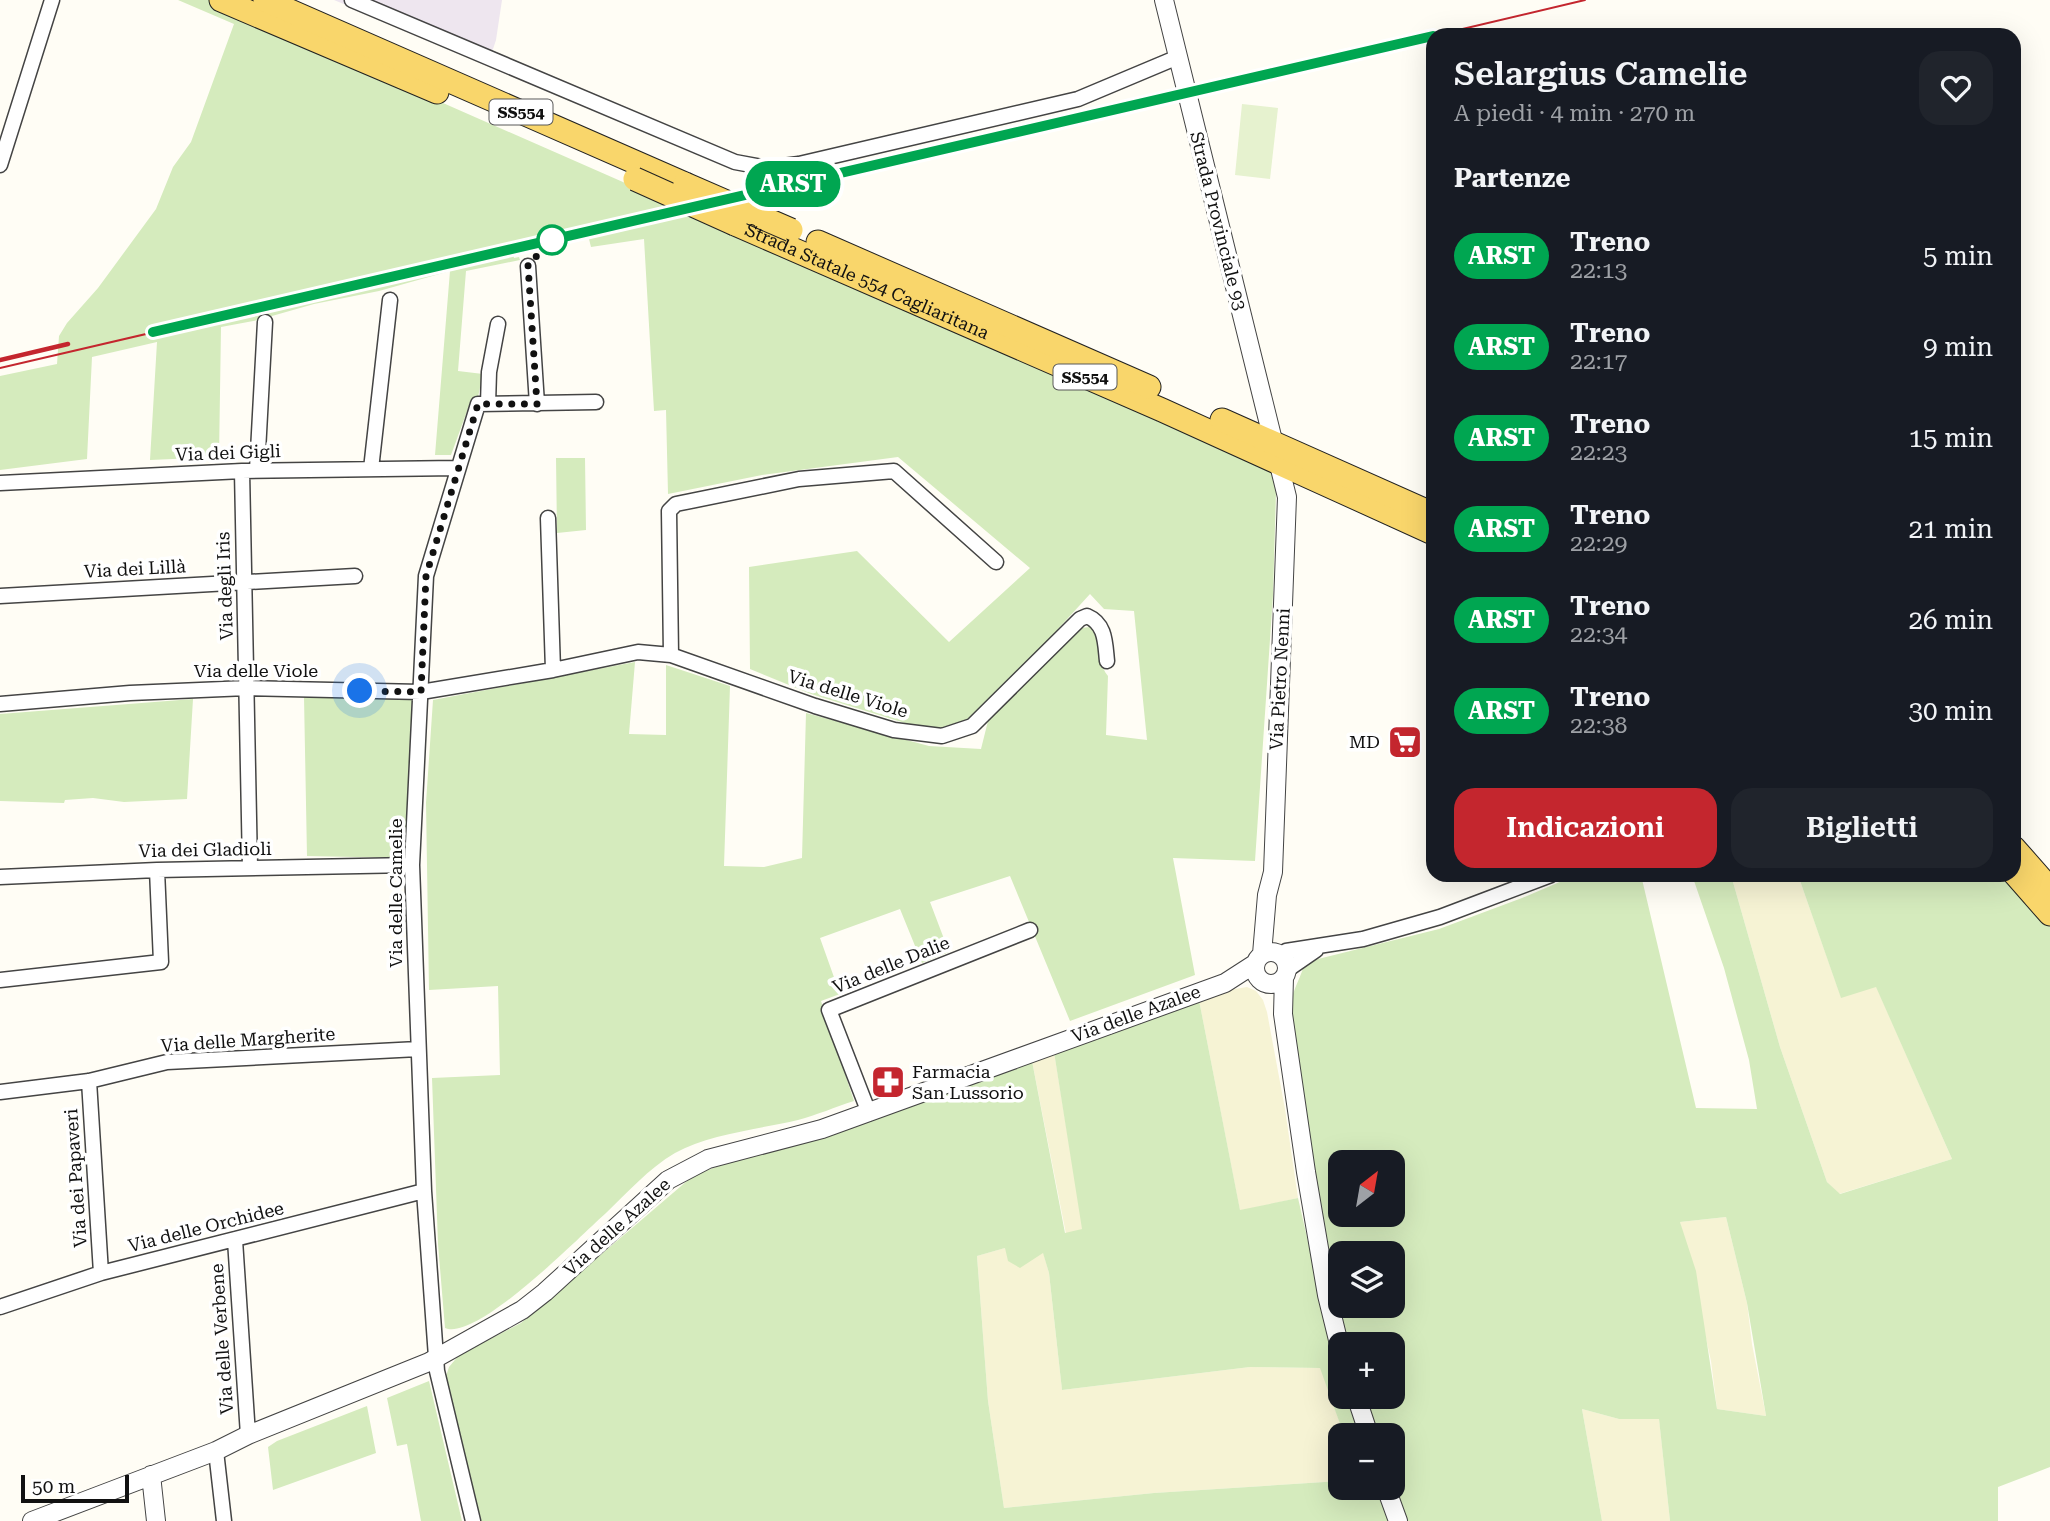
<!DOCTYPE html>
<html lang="it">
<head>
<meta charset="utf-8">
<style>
	:root { --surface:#171b24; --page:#20242c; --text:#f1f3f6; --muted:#9ea1a6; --accent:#c4262e }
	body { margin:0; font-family:"Roboto Serif",serif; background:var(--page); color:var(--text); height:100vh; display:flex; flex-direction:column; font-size:26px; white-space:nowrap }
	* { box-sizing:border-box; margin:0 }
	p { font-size:23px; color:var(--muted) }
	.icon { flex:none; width:38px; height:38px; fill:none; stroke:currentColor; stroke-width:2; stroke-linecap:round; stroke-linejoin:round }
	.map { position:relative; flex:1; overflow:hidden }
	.panel { position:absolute; left:1426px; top:28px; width:595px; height:854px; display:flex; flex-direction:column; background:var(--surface); border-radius:21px; box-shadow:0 7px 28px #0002 }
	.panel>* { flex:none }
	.badge { padding:0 14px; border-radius:23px; font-size:24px; line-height:46px }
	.needle { width:46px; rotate:31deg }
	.fabs { position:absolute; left:1328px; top:1150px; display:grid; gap:14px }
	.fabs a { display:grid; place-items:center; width:77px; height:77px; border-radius:14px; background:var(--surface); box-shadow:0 7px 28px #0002; font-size:35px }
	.scale { position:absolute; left:21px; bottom:18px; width:108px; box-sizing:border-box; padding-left:7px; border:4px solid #111; border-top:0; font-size:19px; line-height:24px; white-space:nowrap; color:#111; -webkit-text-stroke:5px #fff; paint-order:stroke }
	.you { position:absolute; width:35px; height:35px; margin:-18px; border:5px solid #fff; border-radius:50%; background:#1a73e8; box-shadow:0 0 0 10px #1a73e833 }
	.map>.badge { position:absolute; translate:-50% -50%; box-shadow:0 0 0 4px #fff }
	h2 { padding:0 28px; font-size:26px; line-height:63px }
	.round { display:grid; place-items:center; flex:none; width:74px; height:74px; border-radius:21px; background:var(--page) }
	.summary { display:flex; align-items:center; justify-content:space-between; height:119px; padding:0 28px }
	h1 { font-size:33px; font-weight:600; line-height:52px }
	.cta { display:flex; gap:14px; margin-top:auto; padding:14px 28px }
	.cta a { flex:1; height:80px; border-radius:21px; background:var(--accent); color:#fff; font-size:28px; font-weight:600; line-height:80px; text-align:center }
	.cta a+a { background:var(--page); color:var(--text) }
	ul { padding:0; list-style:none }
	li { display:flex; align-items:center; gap:21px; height:91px; padding:0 28px }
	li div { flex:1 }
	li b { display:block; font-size:26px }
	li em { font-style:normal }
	li .badge { min-width:77px; font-weight:700; text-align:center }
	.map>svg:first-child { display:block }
	.industrial { fill:#eee6ef }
	.farmland { fill:#f6f3d4 }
	.green { fill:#d5ebbd; fill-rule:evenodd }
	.pitch { fill:#e6f2cf }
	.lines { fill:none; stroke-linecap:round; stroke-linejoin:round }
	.minor-casing { stroke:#444; stroke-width:17 }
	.tertiary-casing { stroke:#444; stroke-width:20 }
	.primary-casing { stroke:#222; stroke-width:25 }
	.minor { stroke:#fff; stroke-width:14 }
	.tertiary { stroke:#fff; stroke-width:18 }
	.primary { stroke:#f9d66b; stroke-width:23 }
	.tram { stroke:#c4262e; stroke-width:2 }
	.rail { stroke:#c4262e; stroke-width:4.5 }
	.primary-bridge-casing { stroke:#222; stroke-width:25; stroke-linecap:butt }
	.primary-bridge { stroke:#f9d66b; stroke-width:23 }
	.line-casing { stroke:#fff; stroke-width:16 }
	.line { stroke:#00a651; stroke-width:10 }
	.walk { stroke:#111; stroke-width:7; stroke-dasharray:0 12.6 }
	.stop-dot { fill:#fff; stroke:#00a651; stroke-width:3.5 }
	.labels { text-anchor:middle; stroke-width:7; stroke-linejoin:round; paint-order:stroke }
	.shield { fill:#fff; stroke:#585858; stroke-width:2 }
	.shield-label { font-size:16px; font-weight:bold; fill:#111 }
	.street-label { font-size:18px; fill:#111; stroke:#fff }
	.poi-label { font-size:18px; fill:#111; stroke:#fff; text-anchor:end }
</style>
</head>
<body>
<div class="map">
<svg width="2050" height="1521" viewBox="0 0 2050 1521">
	<rect width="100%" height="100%" fill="#fffdf5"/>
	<path class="industrial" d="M334,0H502L496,40L488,64Z"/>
	<path class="farmland" d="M1731,875H1798L1841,997L1876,986L1952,1159L1839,1194L1827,1182L1780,1047Z
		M1247,987L1256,991L1263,1000L1267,1012L1285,1109L1298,1198L1240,1211L1199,1000L1223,991Z
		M1054,1052L1083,1229L1066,1234L1032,1061Z
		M1726,1217L1747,1303L1752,1344L1766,1416L1717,1409L1711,1361L1680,1222Z
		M1005,1248L1043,1252L1049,1273L1062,1390L1250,1367L1321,1368L1344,1435H1340V1481L1154,1493L1004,1508L988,1401L977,1256Z
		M1582,1409L1619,1419L1659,1418L1670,1521H1602Z"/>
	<path class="green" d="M178,0H209L1264,464L1272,473L1276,492L1273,595L1255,861L1173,858L1195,975L1070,1021L1010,876L930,902L949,952L922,963L900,909L820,938L840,994L821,1001L854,1101C835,1107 817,1115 798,1120C760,1129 709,1134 675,1153C649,1168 627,1193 606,1213C581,1235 477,1342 445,1328L438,1244L432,1078L500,1075L498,986L429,990L426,803L433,700L635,662L629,734L666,735V665L730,686L724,866L764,867L802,858L806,713L929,746L981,749L989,717L1081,628L1090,627C1103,641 1094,658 1108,676L1106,735L1147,740L1134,611L1104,609L1090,594L984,710L974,718L937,729L908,724L811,694L750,669L749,567L857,551L949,642L1030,568L898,457L762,475L668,494L666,410L654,411L644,239L591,247L588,235L513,253L514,258L519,257L520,260L466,271L458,371L483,374L478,397L470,403L451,455H435L450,271L379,291L314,304L258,320L221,327L219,457L150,460L157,342L92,357L87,459L0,470V376L57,364L59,336L67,323L98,288L156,209L173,167L191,142L234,24Z
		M556,458H585L586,530L557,533Z
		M304,697L412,698L405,858L307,856Z
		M193,699L187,799L124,802L93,798L65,800L64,803L0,801V714Z
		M1576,875H1641L1696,1108L1757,1109L1749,1060L1724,968L1692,875H1731L1780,1047L1827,1182L1840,1194L1952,1159L1876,987L1841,998L1798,875H2005L2050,927V1467L1998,1487V1521H1670L1659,1419H1619L1582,1409L1602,1521H1405L1393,1487V1435H1375L1363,1397L1393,1396V1344H1348C1320,1236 1309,1123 1290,1013C1290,993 1299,983 1304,965L1318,959L1439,929L1522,898ZM1340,1162H1393V1214H1340ZM1726,1217L1747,1303L1766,1416L1717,1409L1696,1271L1680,1222ZM1340,1253H1393V1306H1340Z
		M1199,1000L1240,1210L1298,1198L1340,1381V1396L1346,1397L1359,1435H1344L1320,1368L1250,1367L1062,1390L1049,1273L1043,1253L1020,1268L1008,1261L1005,1248L977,1256L988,1401L1004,1508L1154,1493L1340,1481V1488H1376L1388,1521H480L448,1392L446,1376L449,1367L459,1355L521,1323L694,1175C737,1158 782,1150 827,1136C896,1113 964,1087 1032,1061L1065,1233L1082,1229L1054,1052Z
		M429,1381L462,1521H421L407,1444L397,1446L387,1398Z
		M367,1406L376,1453L273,1490L268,1447L277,1441Z"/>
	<path class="pitch" d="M1242,104L1278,108L1270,179L1235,175Z"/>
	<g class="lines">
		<g class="minor-casing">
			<path id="minor" d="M352,0L735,162L767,168L799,164L1078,99L1178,57
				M0,165L52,0
				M528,266L537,404
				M488,404L489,372L498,324
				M371,469L390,300
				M257,470L265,322
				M242,471L250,868
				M0,483L242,471L457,468
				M548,518L553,670
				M0,596L355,576
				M671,655L669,511L676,504L799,479L894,471L996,562
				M0,704L130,693L247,688L421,692L553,670L638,652L671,655L815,706L894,730L942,736L972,726L1080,619L1087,616C1106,624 1105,643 1107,661
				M0,877L157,870L412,865
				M1280,955L1286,951L1363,939L1440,917L1551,875
				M1287,970L1316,950
				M0,980L161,962L157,870
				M89,1081L101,1273
				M0,1092L89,1081L167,1062L418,1049
				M869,1113L829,1010L1030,930
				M235,1240L248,1435
				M0,1307L101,1273L424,1191
				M216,1451L224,1521
				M473,1521L437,1371L424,1191L412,865L426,576L478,404L596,402"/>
		</g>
		<g class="tertiary-casing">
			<path id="tertiary" d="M1164,0L1287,497L1273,872L1267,895L1262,954
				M1255 968a16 16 0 1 1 32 0a16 16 0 1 1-32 0Z
				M1284,977L1283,1014L1306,1172L1327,1295L1340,1348
				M1356,1396L1369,1435
				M151,1475L156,1521
				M1386,1488L1398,1521
				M32,1521L216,1451L248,1435L429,1362L522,1310L545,1292L668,1180L708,1159L822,1129L1225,983L1256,963"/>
		</g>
		<g class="primary-casing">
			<g id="primary">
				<path d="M221,0L437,92"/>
				<path d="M265,0L685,184"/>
				<path id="s1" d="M735,224L1162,410L1433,533"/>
				<path d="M818,242L1149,387"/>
				<path d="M1222,420L1433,514"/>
				<path d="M2014,848L2050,889"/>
				<path d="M2014,873L2050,914"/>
			</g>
		</g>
		<use href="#minor" class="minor"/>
		<use href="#tertiary" class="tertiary"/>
		<use href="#primary" class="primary"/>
		<path class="tram" d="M1437,35L1585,0
			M743,195L1433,36
			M0,368L687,208"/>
		<path class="rail" d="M0,360L68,344"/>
		<g class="primary-bridge-casing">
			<path id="primary-bridge" d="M635,179L735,224
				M685,184L791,230"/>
		</g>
		<use href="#primary-bridge" class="primary-bridge"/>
	</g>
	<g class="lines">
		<g class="line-casing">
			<path id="line" d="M153,332L1433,36"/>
		</g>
		<use href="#line" class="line"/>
		<path class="walk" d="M360,691L421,692L426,576L478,404H537L528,265L552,240"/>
	</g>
	<defs>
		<g id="supermarket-square" transform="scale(1.75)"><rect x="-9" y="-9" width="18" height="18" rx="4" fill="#c4262e" stroke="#fff"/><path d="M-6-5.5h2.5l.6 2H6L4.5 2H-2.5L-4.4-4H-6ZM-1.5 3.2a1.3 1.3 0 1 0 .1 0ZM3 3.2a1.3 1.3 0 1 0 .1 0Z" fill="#fff"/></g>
		<g id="pharmacy-square" transform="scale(1.75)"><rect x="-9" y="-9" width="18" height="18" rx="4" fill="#c4262e" stroke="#fff"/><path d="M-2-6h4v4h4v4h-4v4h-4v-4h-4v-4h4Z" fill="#fff"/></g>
	</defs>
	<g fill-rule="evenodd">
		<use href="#supermarket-square" x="1405" y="742"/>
		<use href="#pharmacy-square" x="888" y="1082"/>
	</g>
	<circle class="stop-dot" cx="552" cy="240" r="14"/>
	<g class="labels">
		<g class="shield">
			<rect x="489.5" y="99.5" width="63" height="25" rx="5"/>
			<rect x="1053.5" y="364.5" width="63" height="25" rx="5"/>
		</g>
		<g class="shield-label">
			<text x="521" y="118">SS554</text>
			<text x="1085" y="383">SS554</text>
		</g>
		<g class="street-label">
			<text transform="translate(1218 221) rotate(76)" y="6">Strada Provinciale 93</text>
			<text dy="6" stroke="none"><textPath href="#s1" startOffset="144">Strada Statale 554 Cagliaritana</textPath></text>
			<text transform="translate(228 453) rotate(-2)" y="6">Via dei Gigli</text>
			<text transform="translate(135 569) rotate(-3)" y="6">Via dei Lillà</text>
			<text transform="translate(225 586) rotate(-92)" y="6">Via degli Iris</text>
			<text x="256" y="677">Via delle Viole</text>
			<text transform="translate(1280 679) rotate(-87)" y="6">Via Pietro Nenni</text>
			<text transform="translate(848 694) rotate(17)" y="6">Via delle Viole</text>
			<text transform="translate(205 850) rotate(-1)" y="6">Via dei Gladioli</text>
			<text transform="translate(396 893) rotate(-90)" y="6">Via delle Camelie</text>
			<text transform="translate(891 965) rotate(-22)" y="6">Via delle Dalie</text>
			<text transform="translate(1136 1014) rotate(-20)" y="6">Via delle Azalee</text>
			<text transform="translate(248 1040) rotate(-4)" y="6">Via delle Margherite</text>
			<text transform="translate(76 1178) rotate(-94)" y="6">Via dei Papaveri</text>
			<text transform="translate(206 1227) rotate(-14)" y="6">Via delle Orchidee</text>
			<text transform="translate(617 1227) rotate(-42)" y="6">Via delle Azalee</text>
			<text transform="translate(222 1339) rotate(-94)" y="6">Via delle Verbene</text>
		</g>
		<g class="poi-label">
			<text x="1380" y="748">MD</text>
			<text x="912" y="1078" text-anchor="start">Farmacia<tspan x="912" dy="21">San Lussorio</tspan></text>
		</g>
	</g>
</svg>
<div class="fabs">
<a><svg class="needle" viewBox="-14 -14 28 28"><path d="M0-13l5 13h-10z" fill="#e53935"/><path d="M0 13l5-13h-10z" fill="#9ea1a6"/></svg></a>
<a><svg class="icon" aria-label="layers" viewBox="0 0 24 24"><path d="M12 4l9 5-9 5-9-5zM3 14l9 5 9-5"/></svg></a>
<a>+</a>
<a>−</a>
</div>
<div class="scale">50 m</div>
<div class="you" style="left:360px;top:691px"></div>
<b class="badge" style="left:793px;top:184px;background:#00a651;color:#fff">ARST</b>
<section class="panel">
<div class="summary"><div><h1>Selargius Camelie</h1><p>A piedi · 4 min · 270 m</p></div><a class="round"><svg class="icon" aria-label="heart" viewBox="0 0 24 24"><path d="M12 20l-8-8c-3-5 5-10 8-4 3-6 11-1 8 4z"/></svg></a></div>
<h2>Partenze</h2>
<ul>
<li><span class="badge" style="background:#00a651;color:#fff">ARST</span><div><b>Treno</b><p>22:13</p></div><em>5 min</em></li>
<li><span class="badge" style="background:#00a651;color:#fff">ARST</span><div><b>Treno</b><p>22:17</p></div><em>9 min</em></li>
<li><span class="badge" style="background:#00a651;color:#fff">ARST</span><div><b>Treno</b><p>22:23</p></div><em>15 min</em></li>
<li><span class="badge" style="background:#00a651;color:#fff">ARST</span><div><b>Treno</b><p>22:29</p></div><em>21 min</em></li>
<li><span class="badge" style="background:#00a651;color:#fff">ARST</span><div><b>Treno</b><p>22:34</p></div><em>26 min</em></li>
<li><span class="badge" style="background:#00a651;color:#fff">ARST</span><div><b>Treno</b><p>22:38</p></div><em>30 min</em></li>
</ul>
<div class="cta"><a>Indicazioni</a><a>Biglietti</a></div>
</section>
</div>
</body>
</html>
